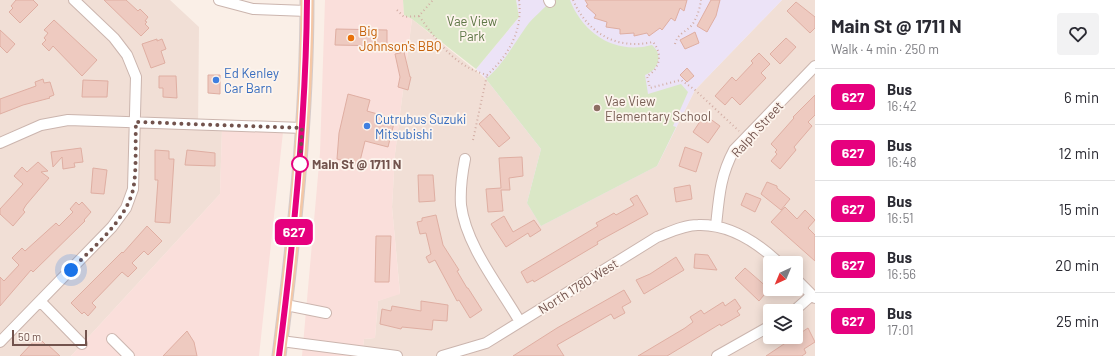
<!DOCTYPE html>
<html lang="en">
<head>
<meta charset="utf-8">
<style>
	:root { --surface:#fff; --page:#f2f2f3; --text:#2b2b33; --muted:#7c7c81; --line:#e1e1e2 }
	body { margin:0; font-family:Barlow,sans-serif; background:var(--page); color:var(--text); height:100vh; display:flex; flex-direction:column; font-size:15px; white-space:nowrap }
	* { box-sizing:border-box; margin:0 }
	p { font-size:13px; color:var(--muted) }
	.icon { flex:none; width:22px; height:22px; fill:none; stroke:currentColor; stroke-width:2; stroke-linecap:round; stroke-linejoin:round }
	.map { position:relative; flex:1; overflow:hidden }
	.drawer { display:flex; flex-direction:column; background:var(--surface); width:300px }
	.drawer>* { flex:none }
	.badge { padding:0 8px; border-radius:6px; font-size:14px; line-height:26px }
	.needle { width:26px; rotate:224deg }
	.fabs { position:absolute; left:763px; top:256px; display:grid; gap:8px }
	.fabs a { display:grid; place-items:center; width:40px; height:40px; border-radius:4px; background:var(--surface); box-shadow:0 2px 10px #0003; font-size:20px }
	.scale { position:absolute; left:12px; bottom:10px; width:75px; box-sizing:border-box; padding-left:4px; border:2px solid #72534d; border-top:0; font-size:11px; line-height:14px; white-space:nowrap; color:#72534d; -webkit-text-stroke:3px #fdf4ed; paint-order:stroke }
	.you { position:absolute; width:20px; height:20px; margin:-10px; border:3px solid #fff; border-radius:50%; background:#1a73e8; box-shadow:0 0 0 6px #1a73e833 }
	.map>.badge { position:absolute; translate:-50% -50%; box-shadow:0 0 0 2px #fff }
	.round { display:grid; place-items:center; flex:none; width:42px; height:42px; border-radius:4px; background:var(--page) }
	.headline { display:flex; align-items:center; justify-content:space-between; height:68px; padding:0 16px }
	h1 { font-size:19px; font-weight:700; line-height:30px }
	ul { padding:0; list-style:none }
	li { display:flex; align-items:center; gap:12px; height:56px; padding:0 16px; border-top:1px solid var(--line) }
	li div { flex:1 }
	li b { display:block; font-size:15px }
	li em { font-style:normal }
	li .badge { min-width:44px; font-weight:700; text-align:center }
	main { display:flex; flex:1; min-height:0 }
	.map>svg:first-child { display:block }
	.residential { fill:#f1dfd6; fill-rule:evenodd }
	.commercial { fill:#fadfdb }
	.education { fill:#ece3f7 }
	.green { fill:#dae7c6 }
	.building { fill:#eecac0; stroke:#dfaea2 }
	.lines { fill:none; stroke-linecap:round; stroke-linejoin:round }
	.minor-casing { stroke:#cbb5ae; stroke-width:12 }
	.major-casing { stroke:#d5cbca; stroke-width:15 }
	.path { stroke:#d2ada4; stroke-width:2; stroke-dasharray:1 3; stroke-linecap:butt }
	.minor { stroke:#fff; stroke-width:10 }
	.major { stroke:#f4c7a5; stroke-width:13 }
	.line-casing { stroke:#fff; stroke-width:9 }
	.line { stroke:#e6007e; stroke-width:6 }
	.walk { stroke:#72534d; stroke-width:4; stroke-dasharray:0 7.2 }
	.food-dot { fill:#e8710a; stroke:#fdf4ed; stroke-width:1.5 }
	.shop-dot { fill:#3f7fe0; stroke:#fdf4ed; stroke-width:1.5 }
	.education-dot { fill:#8d6e63; stroke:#fdf4ed; stroke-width:1.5 }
	.stop-dot { fill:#fff; stroke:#e6007e; stroke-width:2 }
	.labels { text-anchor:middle; stroke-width:3.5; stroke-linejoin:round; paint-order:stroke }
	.park-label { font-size:13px; fill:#5e7746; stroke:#fdf4ed }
	.food-label { font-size:13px; fill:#c56008; stroke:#fdf4ed; text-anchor:start }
	.shop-label { font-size:13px; fill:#366cbe; stroke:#fdf4ed; text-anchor:start }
	.education-label { font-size:13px; fill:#785e54; stroke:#fdf4ed; text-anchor:start }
	.street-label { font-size:13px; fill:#72534d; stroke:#fdf4ed }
	.stop-label { font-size:13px; font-weight:bold; fill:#72534d; stroke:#fdf4ed; text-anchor:start }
</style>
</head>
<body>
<main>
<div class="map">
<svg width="815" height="356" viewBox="0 0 815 356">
	<rect width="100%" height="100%" fill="#faefe7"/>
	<path class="residential" d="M0,0H170L199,27L198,130L222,128L220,194L71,356H0Z
		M782,0H815V356H362L364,339L375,338L378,301L400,293L392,207L395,154L412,19L486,79L541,149L527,203L657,166L695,90ZM770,263H796V289H770ZM770,311H796V337H770Z"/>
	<path class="commercial" d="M325,0H403L404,15L412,19L395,154L392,207L400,294L378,301L375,338L364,339L362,356H302L320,153Z
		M222,128L283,132L259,356H71L220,194Z"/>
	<path class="education" d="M516,0H782L695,90L657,166L541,226L527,203L541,149L486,79L476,69L519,17Z"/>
	<path class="green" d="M403,0H516L519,17L476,69L412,19L404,15Z
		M552,0H570C583,34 616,55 652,45C664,55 658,70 645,75L648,94L681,84L688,92L673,126L676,127L657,166L541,226L527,203L541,149L486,79C503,65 513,45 526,27C533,17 544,9 552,0Z"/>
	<path class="building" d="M16,0H33L38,5L20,23L9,12L13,8L11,6Z
		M104,0H126L138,11L140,9L148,17L145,21L147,22L145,24L149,28L141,36Z
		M585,0H687L684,11L680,8L675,21L671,18L662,30L660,28L649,36L647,33L634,36V33L620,34V29L606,27L607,22L594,18L596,15L586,6L588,5Z
		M711,0H720L716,16L707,32L697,26Z
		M796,2L815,17V28L810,33L787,11Z
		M54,20L97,60L82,76L53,46L49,51L42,44L46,40L44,38L48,33L44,30Z
		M336,29L387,30V46L335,45Z
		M0,30L15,44L7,53L0,46Z
		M695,32L699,43L685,49L680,40Z
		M786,38L796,47L780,64L770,54Z
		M157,39V41L162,39L166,49L161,51L165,63L151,68L142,44Z
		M404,52L410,77H411L408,90L398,87L400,77L395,54Z
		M759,53L770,64L761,73L766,78L740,105L732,97L725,105L715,96L732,77L736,81L753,63L751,61Z
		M687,68L694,76L687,82L680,75Z
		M208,75H220V94L208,93Z
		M159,76H176L177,98L163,97V88H159Z
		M43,79L44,83L50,82L54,95L49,97L50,98L23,105L0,114V99L36,86L35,82Z
		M83,80L108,81L107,97H82Z
		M348,94L370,100L367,111L395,119L388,147L365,141L359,165L337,159L339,133Z
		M815,95V115L808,122L812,126L794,147L796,150L780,169L771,161L777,154L775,152L777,150L771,144L794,118L793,117Z
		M490,114L510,138L499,147L479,124Z
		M709,118L720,126L708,143L693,132L701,120L706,123Z
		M685,147L702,153L696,172L679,166Z
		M81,148L83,162L74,163L75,167L63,169L62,157L53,167L51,152Z
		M155,150L169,151V159H174L170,223L155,222L158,180H155Z
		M187,150L215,153V166L185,165Z
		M522,157L523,176L509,178L510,190H501L503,211L488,212L486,189L501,188L499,158Z
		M38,162L48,171L41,172L49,178L26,205L23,210L25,212L13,226L0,214V209L23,184L14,176L22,167L27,172Z
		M93,168L107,170L104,194L91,193Z
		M418,175H433L435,201L419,202Z
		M767,182L777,186V188L790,199L781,210L761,194Z
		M690,185L692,199L676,202L674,188Z
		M746,193L761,199L755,212L741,205Z
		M637,195L648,214L597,242L598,244L534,282L533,280L527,283L521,272L598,226L596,223L609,216L614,213L616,215L634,205L630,199Z
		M76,202L79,205L82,202L91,212L84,220L85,221L33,272L31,270L0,306V277L4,281L19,265L12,258L22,248L25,251L56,223L59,226L73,212L70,209Z
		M785,207L797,219L805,210L815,220L808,228L815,235V261L771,222Z
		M436,215L443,245L459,270L457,271L467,288H468L482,310L470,318L459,300L457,301L435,260L429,263L426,257L431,254L426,233L420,234L417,222L422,221V218Z
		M504,216L513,232L534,220L541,230L530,237L528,233L506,247L491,224Z
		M147,226L162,241L148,255L144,251L132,263L137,268L128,277L122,272L92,303L96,307L88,316L84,312L82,314L71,303L122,252L123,253Z
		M376,236H391L389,282H375Z
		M695,254L708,255L717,270L694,268Z
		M676,257L684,270L644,294L636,280L650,274Z
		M745,268L769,289L759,301L735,278Z
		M624,290L631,302L622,307L625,313L614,319L611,314L557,345L564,356H513L557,328Z
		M735,299L741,308L737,311L740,315L721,326L720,324L667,356H638L685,328L693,322L690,317L701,310L704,314L723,302L725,306Z
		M421,301L448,305L447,321L433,320L432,330L402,327L401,329L380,324L382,309L391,311L392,306L421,311Z
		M808,328L815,342L804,349L806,353L802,356H766Z
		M187,331L194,342L197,356H163Z
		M38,337L46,345L47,344L60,356H20Z"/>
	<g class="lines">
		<g class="minor-casing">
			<path id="minor" d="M219,0L253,9L307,11
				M549,0L550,2
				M0,143L41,125L68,120L303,128
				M465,159C462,174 460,189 461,205C466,246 500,287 520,322
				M716,226C719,197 720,176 734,150L815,66
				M796,279L815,298
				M40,301L82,344
				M286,305L326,313
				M794,311L812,295
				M112,339L129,356
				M281,341L397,356
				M0,342L112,227L126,208L133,189L136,77L127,55L114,38L74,0
				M442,356L486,343L657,237C670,232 684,225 698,225C729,224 758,243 779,263
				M717,356L770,326"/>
		</g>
		<g class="major-casing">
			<path id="major" d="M279,356C294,238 307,119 307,0"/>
		</g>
		<path class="path" d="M573,0C588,34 617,50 653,42C663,54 660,69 647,76L650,88L681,80L695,90L739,131
			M397,10L404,17L419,16L433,0
			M419,16C438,42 454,66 487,75C509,55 523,30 519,0
			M675,44C677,34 686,32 692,25C697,18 700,8 701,0
			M473,140L487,75"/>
		<use href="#minor" class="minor"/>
		<use href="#major" class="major"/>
	</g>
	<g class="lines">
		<g class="line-casing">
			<path id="line" d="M279,356C294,238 306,119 307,0"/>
		</g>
		<use href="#line" class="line"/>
		<path class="walk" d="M71,270C93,247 125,222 133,190C137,171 135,142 136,122L302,128L300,164"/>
	</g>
	<circle class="food-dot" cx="351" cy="38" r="4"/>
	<g class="shop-dot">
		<circle cx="216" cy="80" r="4"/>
		<circle cx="367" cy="126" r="4"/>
	</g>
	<circle class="education-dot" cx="597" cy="108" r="4"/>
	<circle class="stop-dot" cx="300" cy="164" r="8"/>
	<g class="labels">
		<g class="park-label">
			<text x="472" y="26">Vae View<tspan x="472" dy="15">Park</tspan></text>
		</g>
		<g class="food-label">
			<text x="359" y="36">Big<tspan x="359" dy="15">Johnson's BBQ</tspan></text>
		</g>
		<g class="shop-label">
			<text x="224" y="78">Ed Kenley<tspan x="224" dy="15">Car Barn</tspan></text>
			<text x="375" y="124">Cutrubus Suzuki<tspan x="375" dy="15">Mitsubishi</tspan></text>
		</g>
		<g class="education-label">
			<text x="605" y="106">Vae View<tspan x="605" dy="15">Elementary School</tspan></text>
		</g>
		<g class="street-label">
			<text transform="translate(757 129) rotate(-48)" y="5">Ralph Street</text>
			<text transform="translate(578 286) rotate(-32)" y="5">North 1780 West</text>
		</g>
		<g class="stop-label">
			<text x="312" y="169">Main St @ 1711 N</text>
		</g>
	</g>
</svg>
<div class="fabs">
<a><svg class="needle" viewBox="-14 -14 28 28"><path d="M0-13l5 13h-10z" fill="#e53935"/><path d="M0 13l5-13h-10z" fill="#7c7c81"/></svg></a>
<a><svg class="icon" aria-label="layers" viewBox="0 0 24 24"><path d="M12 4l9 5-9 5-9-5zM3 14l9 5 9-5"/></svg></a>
</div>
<div class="scale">50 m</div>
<div class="you" style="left:71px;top:270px"></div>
<b class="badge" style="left:294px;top:232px;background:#e6007e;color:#fff">627</b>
</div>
<section class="drawer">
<div class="headline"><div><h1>Main St @ 1711 N</h1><p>Walk · 4 min · 250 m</p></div><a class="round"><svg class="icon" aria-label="heart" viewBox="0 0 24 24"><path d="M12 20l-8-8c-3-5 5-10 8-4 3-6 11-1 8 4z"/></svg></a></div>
<ul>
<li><span class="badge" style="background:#e6007e;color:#fff">627</span><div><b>Bus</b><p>16:42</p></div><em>6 min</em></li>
<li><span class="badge" style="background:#e6007e;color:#fff">627</span><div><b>Bus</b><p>16:48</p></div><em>12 min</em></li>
<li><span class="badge" style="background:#e6007e;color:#fff">627</span><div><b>Bus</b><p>16:51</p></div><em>15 min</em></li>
<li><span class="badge" style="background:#e6007e;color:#fff">627</span><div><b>Bus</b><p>16:56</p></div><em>20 min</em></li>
<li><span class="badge" style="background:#e6007e;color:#fff">627</span><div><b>Bus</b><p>17:01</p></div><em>25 min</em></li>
</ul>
</section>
</main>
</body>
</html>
